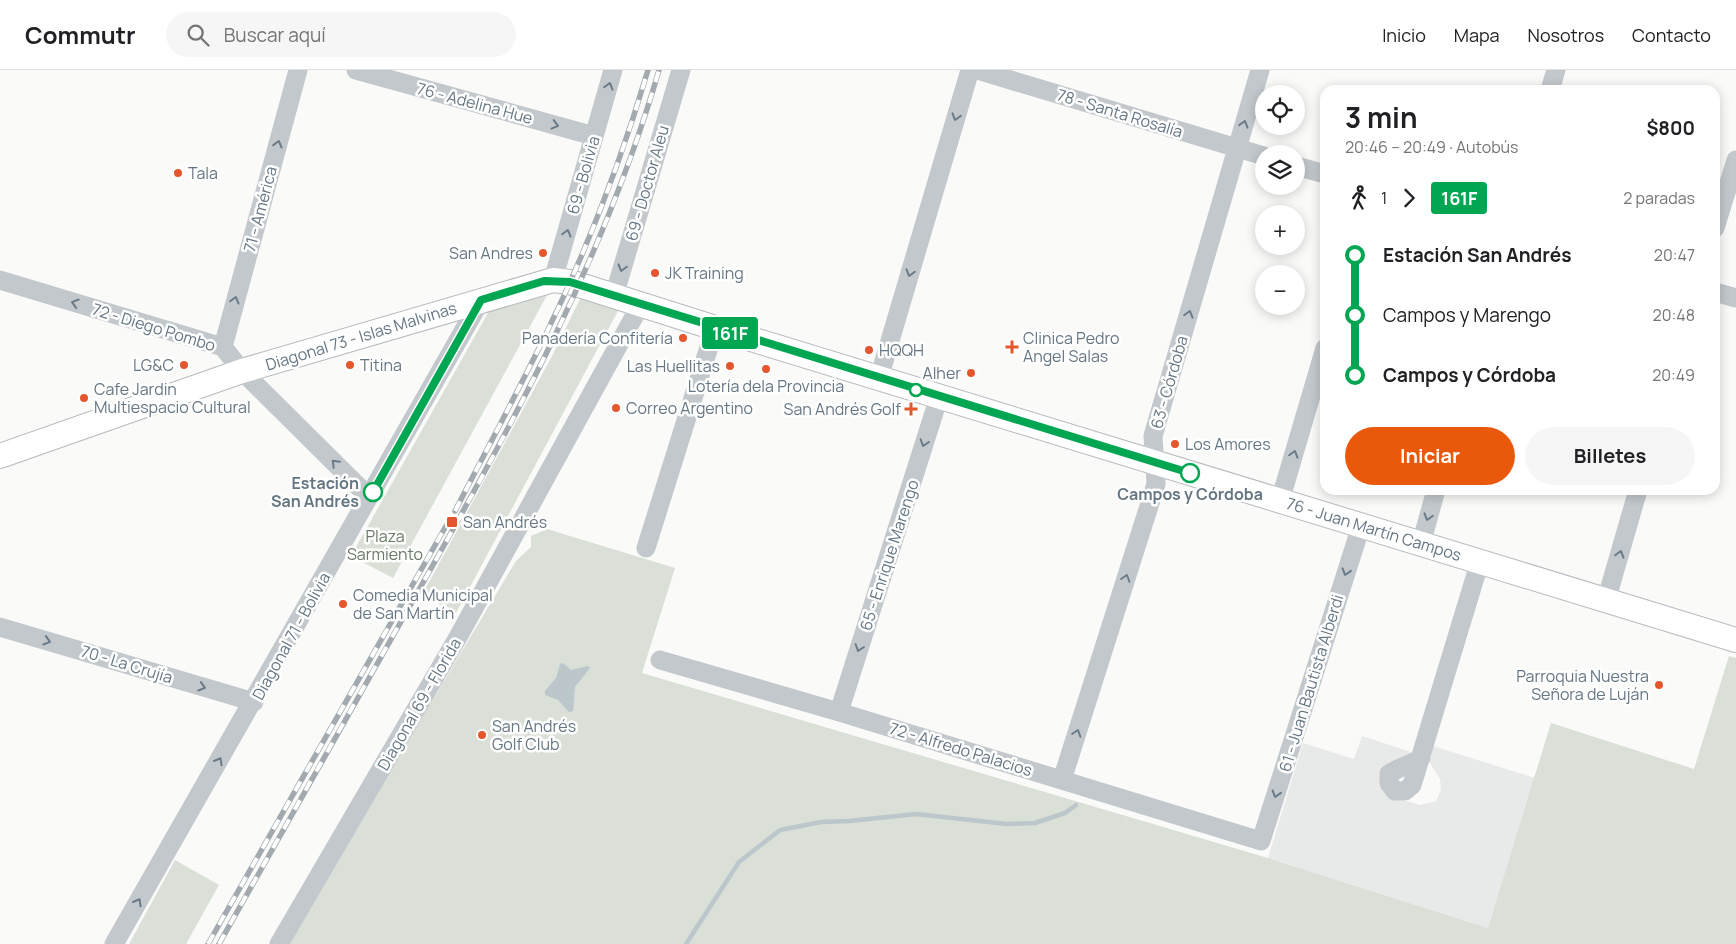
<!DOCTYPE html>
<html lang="es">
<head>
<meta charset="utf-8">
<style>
	:root { --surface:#fff; --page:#f6f6f6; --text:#202124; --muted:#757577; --line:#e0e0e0; --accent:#ea580c }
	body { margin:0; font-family:Manrope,sans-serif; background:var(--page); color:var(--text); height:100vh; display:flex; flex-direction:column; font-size:19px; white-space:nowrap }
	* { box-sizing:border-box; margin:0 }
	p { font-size:16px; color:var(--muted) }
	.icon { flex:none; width:28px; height:28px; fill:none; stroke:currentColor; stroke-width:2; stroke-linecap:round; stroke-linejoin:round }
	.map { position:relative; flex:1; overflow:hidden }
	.drawer { position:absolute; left:1320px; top:15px; width:400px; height:410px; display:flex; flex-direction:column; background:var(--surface); border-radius:15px; box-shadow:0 2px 12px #0003 }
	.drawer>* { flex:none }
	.badge { padding:0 10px; border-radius:4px; font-size:18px; line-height:32px }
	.buttons { position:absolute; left:1255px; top:15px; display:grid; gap:10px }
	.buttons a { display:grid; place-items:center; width:50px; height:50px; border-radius:50%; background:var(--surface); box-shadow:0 2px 12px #0003; font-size:25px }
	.map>.badge { position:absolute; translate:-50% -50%; box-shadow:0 0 0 2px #fff }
	.legs { display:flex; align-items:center; gap:8px; height:55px; padding:0 25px; font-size:16px }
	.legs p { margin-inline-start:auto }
	.headline { display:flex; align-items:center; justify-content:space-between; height:85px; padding:0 25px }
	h1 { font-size:28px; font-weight:700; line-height:38px }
	.cta { display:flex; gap:10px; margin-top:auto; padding:10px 25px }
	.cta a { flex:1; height:58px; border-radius:30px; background:var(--accent); color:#fff; font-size:20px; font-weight:700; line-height:58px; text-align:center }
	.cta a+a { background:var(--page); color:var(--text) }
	ul { padding:0 25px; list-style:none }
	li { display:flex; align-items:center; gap:18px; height:60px; font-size:19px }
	li i { display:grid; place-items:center; width:8px; height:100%; margin:0 6px; background:currentColor }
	li i::after { content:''; width:12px; height:12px; margin:-6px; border:4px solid; border-radius:50%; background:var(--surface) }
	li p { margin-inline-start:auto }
	li:first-child i { background:linear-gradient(#0000 50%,currentColor 0) }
	li:last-child i { background:linear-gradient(currentColor 50%,#0000 0) }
	header { display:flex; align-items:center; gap:30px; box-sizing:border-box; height:70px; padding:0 25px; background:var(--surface); border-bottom:1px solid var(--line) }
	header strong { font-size:24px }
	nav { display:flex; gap:28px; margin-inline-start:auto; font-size:18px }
	.search { width:350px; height:45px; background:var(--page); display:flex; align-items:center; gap:12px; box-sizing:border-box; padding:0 18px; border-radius:28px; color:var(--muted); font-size:19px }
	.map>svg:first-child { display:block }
	.built { fill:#e8e9e9 }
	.green { fill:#dadfd7 }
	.water { fill:#bbc7cb }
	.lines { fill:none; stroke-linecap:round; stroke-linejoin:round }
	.stream { stroke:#bbc7cb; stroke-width:4.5 }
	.major-casing { stroke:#b5babe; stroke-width:26 }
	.minor { stroke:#c3c8cc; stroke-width:19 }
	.major { stroke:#fff; stroke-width:24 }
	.rail-casing { stroke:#a2aab0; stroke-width:5.5 }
	.rail { stroke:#fff; stroke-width:4; stroke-dasharray:11; stroke-linecap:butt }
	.oneway { stroke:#6a7a87 }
	.line-1-casing { stroke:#fff; stroke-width:11 }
	.line-1 { stroke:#00a651; stroke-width:8 }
	.poi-dot { fill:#e4572e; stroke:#fff; stroke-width:2 }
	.stop-1-dot { fill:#fff; stroke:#00a651; stroke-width:2.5 }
	.labels { text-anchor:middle; stroke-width:5; stroke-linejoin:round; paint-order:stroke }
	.street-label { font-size:16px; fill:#657683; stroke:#fff }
	.poi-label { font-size:16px; fill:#657683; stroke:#fff; text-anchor:start }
	.stop-label { font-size:16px; font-weight:bold; fill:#657683; stroke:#fff; text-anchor:end }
	.park-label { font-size:16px; fill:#687a64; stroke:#fff }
</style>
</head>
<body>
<header>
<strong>Commutr</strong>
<div class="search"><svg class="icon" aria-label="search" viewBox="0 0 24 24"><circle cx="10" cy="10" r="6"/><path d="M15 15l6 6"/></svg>Buscar aquí</div>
<nav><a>Inicio</a><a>Mapa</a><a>Nosotros</a><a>Contacto</a></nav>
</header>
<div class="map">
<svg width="1736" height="874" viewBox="0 0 1736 874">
	<rect width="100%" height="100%" fill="#fafaf8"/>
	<path class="built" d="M1362,666L1411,682L1410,686L1398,690L1396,728L1420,735L1436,731L1441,720L1440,709L1428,690L1433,676L1535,708L1488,858L1268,788L1303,673L1354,689Z"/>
	<path class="green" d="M552,216L393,508L351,486L493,234Z
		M581,227L619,239L456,543L422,525L551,288Z
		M547,459L675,498L642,603L1268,788L1488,858L1551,653L1694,699L1729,586L1736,588V874H286L516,491L531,477V466Z
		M175,790L219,815L186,874H129Z"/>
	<path class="water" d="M563,593L571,600L588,596L590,598L575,617L573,641L569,642L558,630L545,625V621L556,608L560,594Z"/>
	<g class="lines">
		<path class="stream" d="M686,874L739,792L780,760L821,752L849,751L916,744L1007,754L1035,753L1065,743L1076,735"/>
		<g class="major-casing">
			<path id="major" d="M0,386L242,301L553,210L570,212L715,258L1736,570"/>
		</g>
		<path class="minor" d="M356,0L594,66
			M977,0L1264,86
			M1550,20L1556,0
			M1296,96L1325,104
			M1715,158L1736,90
			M0,210L223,277L242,301L369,427
			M553,210L613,0
			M1715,222L1736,228
			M614,226L681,0
			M223,277L298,0
			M879,308L970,0
			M1280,431L1325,278
			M1421,474L1436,420
			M646,478L715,258
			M1606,531L1638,420
			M0,557L254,632
			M660,590L839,642L1261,771L1361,456
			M839,642L939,327
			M1421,688C1410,695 1399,697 1389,704V713L1395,721H1405L1412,715L1480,491
			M1062,710L1156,414L1153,366L1260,0
			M114,874L481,230
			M279,874L457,569L641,234"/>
		<use href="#major" class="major"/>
		<g class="rail-casing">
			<path id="rail" d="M455,441C485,383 516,325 545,266C587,180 621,91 648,0
				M208,874L446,456
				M219,874C286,755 353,636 420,518C514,352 606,184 659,0"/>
		</g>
		<use href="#rail" class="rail"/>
	</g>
	<defs><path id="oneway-chevron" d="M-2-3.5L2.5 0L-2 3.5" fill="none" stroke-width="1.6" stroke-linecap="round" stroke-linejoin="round" transform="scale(1.25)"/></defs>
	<g class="oneway">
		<use href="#oneway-chevron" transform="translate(609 16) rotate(-74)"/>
		<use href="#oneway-chevron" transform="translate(956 47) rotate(106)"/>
		<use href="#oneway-chevron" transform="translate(1244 54) rotate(-74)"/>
		<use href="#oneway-chevron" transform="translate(555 55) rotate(15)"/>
		<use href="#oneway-chevron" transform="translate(278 74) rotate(-75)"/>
		<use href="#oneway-chevron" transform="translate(567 163) rotate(-74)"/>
		<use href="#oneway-chevron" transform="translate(622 198) rotate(106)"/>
		<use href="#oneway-chevron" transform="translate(910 203) rotate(106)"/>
		<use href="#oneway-chevron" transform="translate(235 230) rotate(-75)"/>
		<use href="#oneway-chevron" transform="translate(75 233) rotate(-163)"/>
		<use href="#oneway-chevron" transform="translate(1189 244) rotate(-74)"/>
		<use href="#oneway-chevron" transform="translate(924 373) rotate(108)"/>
		<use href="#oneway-chevron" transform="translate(1294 384) rotate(-74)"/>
		<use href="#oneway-chevron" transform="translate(335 393) rotate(-135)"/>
		<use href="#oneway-chevron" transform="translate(1428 447) rotate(106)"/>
		<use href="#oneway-chevron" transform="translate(1620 484) rotate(-74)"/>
		<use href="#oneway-chevron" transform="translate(1346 502) rotate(107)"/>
		<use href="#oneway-chevron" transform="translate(1126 508) rotate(-72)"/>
		<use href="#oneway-chevron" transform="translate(47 571) rotate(17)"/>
		<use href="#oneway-chevron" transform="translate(859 578) rotate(108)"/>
		<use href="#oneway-chevron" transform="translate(202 617) rotate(17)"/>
		<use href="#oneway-chevron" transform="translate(1077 663) rotate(-72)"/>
		<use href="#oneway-chevron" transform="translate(219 691) rotate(-60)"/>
		<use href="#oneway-chevron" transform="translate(1276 724) rotate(107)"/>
		<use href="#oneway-chevron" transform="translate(138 832) rotate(-60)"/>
	</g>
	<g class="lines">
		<g class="line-1-casing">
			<path id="line-1" d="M373,422L481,230L544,211L570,212L1190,403"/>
		</g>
		<use href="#line-1" class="line-1"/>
	</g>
	<g class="poi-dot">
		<circle cx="178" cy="103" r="5"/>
		<circle cx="543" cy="183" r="5"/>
		<circle cx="655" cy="203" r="5"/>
		<circle cx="683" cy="268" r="5"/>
		<path d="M1009.5 269.5h5v5h5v5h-5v5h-5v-5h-5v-5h5z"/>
		<circle cx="869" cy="280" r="5"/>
		<circle cx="184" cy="295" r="5"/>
		<circle cx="350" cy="295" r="5"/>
		<circle cx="730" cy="296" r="5"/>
		<circle cx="766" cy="299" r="5"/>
		<circle cx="971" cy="303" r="5"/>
		<circle cx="84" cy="328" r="5"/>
		<circle cx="616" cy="338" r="5"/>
		<path d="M908.5 331.5h5v5h5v5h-5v5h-5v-5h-5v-5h5z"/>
		<circle cx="1175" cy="374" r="5"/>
		<rect x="446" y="446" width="12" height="12" rx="2.5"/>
		<circle cx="343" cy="534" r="5"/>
		<circle cx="1659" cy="615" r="5"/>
		<circle cx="482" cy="665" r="5"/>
	</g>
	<g class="stop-1-dot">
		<circle cx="916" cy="320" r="6"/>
		<circle cx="1190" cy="403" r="9"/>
		<circle cx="373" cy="422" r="9"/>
	</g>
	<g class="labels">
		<g class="street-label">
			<text transform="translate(475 33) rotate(15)" y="6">76 - Adelina Hue</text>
			<text transform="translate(1120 43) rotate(17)" y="6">78 - Santa Rosalía</text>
			<text transform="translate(583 105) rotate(-74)" y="6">69 - Bolivia</text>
			<text transform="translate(647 113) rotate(-74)" y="6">69 - Doctor Aleu</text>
			<text transform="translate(260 139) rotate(-75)" y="6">71 - América</text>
			<text transform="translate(154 257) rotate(17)" y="6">72 - Diego Pombo</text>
			<text transform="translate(361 266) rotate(-17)" y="6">Diagonal 73 - Islas Malvinas</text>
			<text transform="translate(1169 312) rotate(-74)" y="6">63 - Córdoba</text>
			<text transform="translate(1374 459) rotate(17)" y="6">76 - Juan Martín Campos</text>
			<text transform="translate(889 485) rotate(-72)" y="6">65 - Enrique Marengo</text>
			<text transform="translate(291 566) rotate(-61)" y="6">Diagonal 71 - Bolivia</text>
			<text transform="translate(127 594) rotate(17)" y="6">70 - La Crujía</text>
			<text transform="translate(1311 613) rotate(-73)" y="6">61 - Juan Bautista Alberdi</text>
			<text transform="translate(419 634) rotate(-60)" y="6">Diagonal 69 - Florida</text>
			<text transform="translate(961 679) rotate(17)" y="6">72 - Alfredo Palacios</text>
		</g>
		<g class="poi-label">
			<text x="188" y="109">Tala</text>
			<text x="533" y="189" text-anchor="end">San Andres</text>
			<text x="665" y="209">JK Training</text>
			<text x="673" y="274" text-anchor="end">Panadería Confitería</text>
			<text x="1023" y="274">Clinica Pedro<tspan x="1023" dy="18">Angel Salas</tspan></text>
			<text x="879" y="286">HQQH</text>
			<text x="174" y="301" text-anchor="end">LG&amp;C</text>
			<text x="360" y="301">Titina</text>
			<text x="720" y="302" text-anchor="end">Las Huellitas</text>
			<text x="961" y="309" text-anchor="end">Alher</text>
			<text x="766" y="322" text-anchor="middle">Lotería dela Provincia</text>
			<text x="94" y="325">Cafe Jardin<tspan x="94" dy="18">Multiespacio Cultural</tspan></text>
			<text x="626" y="344">Correo Argentino</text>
			<text x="901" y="345" text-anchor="end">San Andrés Golf</text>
			<text x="1185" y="380">Los Amores</text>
			<text x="463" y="458">San Andrés</text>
			<text x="353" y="531">Comedia Municipal<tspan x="353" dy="18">de San Martín</tspan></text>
			<text x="1649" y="612" text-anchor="end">Parroquia Nuestra<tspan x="1649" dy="18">Señora de Luján</tspan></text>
			<text x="492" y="662">San Andrés<tspan x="492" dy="18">Golf Club</tspan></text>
		</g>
		<g class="stop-label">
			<text x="359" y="419">Estación<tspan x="359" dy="18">San Andrés</tspan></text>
			<text x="1190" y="430" text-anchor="middle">Campos y Córdoba</text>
		</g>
		<g class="park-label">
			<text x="385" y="472">Plaza<tspan x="385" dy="18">Sarmiento</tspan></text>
		</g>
	</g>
</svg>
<div class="buttons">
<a><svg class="icon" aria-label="locate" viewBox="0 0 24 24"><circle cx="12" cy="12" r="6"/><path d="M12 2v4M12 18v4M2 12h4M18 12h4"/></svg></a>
<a><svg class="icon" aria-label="layers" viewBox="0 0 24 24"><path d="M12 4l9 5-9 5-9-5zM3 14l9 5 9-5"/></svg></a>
<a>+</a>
<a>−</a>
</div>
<b class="badge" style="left:730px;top:263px;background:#00a651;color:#fff">161F</b>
<section class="drawer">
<div class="headline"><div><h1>3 min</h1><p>20:46 – 20:49 · Autobús</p></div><b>$800</b></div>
<div class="legs"><svg class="icon" aria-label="walk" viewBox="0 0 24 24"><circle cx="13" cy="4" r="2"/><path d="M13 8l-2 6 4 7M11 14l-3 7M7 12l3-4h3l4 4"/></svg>1<svg class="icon" aria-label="forward" viewBox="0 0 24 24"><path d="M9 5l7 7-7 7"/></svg><b class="badge" style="background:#00a651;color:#fff">161F</b><p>2 paradas</p></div>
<ul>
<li><i style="color:#00a651"></i><b>Estación San Andrés</b><p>20:47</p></li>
<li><i style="color:#00a651"></i><span>Campos y Marengo</span><p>20:48</p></li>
<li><i style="color:#00a651"></i><b>Campos y Córdoba</b><p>20:49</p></li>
</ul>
<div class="cta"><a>Iniciar</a><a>Billetes</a></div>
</section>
</div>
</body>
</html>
